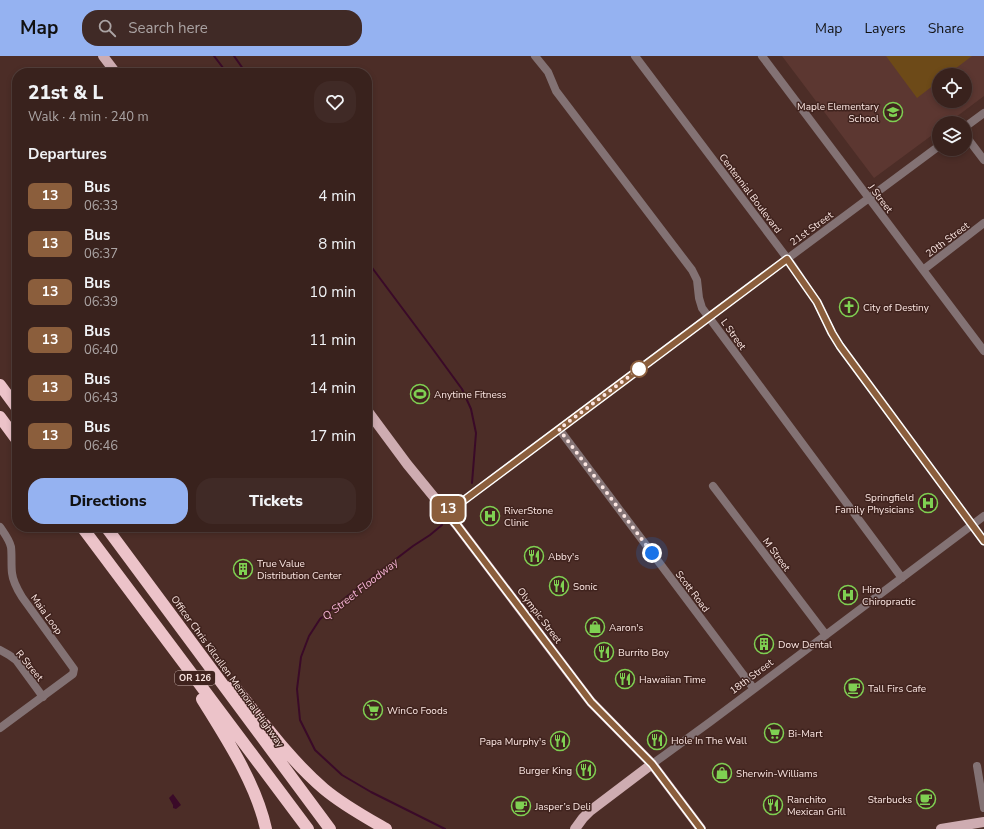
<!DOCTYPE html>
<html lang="en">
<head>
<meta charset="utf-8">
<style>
	:root { --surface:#39221d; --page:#402a26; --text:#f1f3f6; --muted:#aba4a4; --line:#533f3b; --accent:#95b2f1 }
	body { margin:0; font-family:"Nunito Sans",sans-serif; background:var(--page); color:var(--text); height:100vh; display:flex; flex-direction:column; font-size:15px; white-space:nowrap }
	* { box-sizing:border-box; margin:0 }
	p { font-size:13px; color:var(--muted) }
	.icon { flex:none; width:22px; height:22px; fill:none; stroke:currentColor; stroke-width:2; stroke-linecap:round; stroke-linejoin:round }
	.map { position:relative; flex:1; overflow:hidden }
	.details { position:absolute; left:12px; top:12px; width:360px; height:464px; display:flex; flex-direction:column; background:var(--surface); border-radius:16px; box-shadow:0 2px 6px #0003,0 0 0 1px var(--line) }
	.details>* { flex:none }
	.badge { padding:0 8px; border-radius:6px; font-size:14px; line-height:26px }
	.tools { position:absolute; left:932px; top:12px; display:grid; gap:8px }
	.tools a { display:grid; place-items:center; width:40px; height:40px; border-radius:50%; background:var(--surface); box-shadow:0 2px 6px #0003,0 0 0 1px var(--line); font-size:20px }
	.you { position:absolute; width:20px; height:20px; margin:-10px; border:3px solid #fff; border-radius:50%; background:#1a73e8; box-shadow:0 0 0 6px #1a73e833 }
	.map>.badge { position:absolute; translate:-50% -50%; box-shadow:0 0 0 2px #fff }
	h2 { padding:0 16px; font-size:15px; line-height:36px }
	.round { display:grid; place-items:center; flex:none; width:42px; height:42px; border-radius:16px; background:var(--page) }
	.summary { display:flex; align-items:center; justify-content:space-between; height:68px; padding:0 16px }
	h1 { font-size:19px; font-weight:800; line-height:30px }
	.button { display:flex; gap:8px; margin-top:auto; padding:8px 16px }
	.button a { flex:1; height:46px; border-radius:16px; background:var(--accent); color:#111; font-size:16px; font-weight:800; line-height:46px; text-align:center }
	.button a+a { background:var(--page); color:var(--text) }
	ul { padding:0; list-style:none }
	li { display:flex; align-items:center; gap:12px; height:48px; padding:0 16px }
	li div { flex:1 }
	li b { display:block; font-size:15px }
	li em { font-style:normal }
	li .badge { min-width:44px; font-weight:700; text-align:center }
	header { display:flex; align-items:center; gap:24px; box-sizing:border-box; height:56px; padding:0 20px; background:var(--accent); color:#111 }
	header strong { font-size:19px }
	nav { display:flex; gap:22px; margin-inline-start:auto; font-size:14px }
	.search { width:280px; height:36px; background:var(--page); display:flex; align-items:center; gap:10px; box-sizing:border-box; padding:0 14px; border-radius:16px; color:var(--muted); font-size:15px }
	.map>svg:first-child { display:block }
	.built { fill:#5c3731; fill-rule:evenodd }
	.green { fill:#6d4a18 }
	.water { fill:#3a0a28 }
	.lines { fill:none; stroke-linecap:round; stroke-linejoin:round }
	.stream { stroke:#3a0a28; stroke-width:2 }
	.minor { stroke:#837274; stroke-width:8 }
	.major { stroke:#ceacb1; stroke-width:10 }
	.highway { stroke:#ecc3c9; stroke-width:12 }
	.line-casing { stroke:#fff; stroke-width:9 }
	.line { stroke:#8b5e3c; stroke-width:6 }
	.walk { stroke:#fbe6e2; stroke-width:4; stroke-dasharray:0 7.2 }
	.stop-dot { fill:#fff; stroke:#8b5e3c; stroke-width:2 }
	.labels { text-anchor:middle; stroke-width:3; stroke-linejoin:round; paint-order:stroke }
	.shield { fill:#40231e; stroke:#c3aca7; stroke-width:1 }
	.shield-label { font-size:9px; font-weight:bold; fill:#fbe6e2 }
	.poi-label { font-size:10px; fill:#fbe6e2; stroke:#40231e; text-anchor:start }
	.street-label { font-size:10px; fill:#fbe6e2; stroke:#40231e }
	.water-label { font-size:11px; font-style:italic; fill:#f6b2d5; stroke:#40231e }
</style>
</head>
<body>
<header>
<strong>Map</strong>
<div class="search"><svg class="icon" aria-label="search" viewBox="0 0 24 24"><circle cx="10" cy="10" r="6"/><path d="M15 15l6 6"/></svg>Search here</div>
<nav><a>Map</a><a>Layers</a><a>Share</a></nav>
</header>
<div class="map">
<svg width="984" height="773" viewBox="0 0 984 773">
	<rect width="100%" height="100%" fill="#4c2d27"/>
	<path class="built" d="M782,0H984V40L948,67H939V74L874,122ZM939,19H965V45H939Z"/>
	<path class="green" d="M886,0H972L947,19H939V25L917,42Z"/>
	<path class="water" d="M173,738L181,749L176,753L173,752V749L169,742Z"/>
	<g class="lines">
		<path class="stream" d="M214,0L227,17
			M234,0L246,17
			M367,205L432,292L462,333L471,353L476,377L472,427
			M442,469L430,479L413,490L345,542L320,563L309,580L301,601L297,633L300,664L315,694L342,719L371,736L445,773"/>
		<path class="minor" d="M535,0L548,16L556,35L692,214L697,224L699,242L702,252L902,522
			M635,0L793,210L817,246L832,277L840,290L984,485
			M762,0L984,295
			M965,71L984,57
			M965,79L984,104
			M923,214L984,167
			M559,373L754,633
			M713,430L826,579
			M445,455L459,448C618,328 779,209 939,90
			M0,471C4,477 9,483 11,491C12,499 11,508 12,517C13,526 17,533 22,541L74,613L73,618L0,672
			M0,594L9,599L16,604L43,641
			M652,708L662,701L710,666L984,460
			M977,710L984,752"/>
		<path class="major" d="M103,0L116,17
			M367,354L407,408L456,468L578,629L591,646L652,708L701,773
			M575,773L583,762L590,755L652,708
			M941,773L984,766"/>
		<path class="highway" d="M0,329L17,352
			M0,361L17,384
			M82,471L308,773
			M106,471L330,773
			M233,629C262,665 289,703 324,733C343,749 365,761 386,773
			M202,643C226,682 256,727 266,773"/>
	</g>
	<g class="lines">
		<g class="line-casing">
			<path id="line" d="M701,773L652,708L591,646L456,468L445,455L459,448L787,203L817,246L832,277L840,290L984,485"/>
		</g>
		<use href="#line" class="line"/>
		<path class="walk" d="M639,313L559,373L652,497"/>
	</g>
	<defs>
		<g id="school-ring" transform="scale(1)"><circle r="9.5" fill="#40231e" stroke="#7fd052" stroke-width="1.5"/><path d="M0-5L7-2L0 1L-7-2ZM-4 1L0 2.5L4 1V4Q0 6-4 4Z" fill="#7fd052"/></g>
		<g id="church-ring" transform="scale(1)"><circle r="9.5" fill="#40231e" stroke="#7fd052" stroke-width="1.5"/><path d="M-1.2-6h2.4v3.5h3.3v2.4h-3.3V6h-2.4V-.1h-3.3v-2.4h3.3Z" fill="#7fd052"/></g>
		<g id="stadium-ring" transform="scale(1)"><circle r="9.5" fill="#40231e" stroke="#7fd052" stroke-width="1.5"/><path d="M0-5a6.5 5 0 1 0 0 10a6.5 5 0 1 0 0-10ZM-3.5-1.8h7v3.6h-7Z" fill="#7fd052"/></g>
		<g id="hospital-ring" transform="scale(1)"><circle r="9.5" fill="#40231e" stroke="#7fd052" stroke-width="1.5"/><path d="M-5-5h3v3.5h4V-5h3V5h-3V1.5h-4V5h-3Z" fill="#7fd052"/></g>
		<g id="restaurant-ring" transform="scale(1)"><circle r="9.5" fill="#40231e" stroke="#7fd052" stroke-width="1.5"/><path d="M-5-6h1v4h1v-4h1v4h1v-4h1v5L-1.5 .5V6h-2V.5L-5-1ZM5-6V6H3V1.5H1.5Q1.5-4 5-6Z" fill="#7fd052"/></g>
		<g id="building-ring" transform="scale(1)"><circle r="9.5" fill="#40231e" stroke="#7fd052" stroke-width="1.5"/><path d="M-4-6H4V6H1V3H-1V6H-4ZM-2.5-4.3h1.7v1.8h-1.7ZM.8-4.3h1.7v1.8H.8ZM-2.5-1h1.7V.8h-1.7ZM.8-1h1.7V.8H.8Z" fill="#7fd052"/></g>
		<g id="shop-ring" transform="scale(1)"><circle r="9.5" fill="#40231e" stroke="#7fd052" stroke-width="1.5"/><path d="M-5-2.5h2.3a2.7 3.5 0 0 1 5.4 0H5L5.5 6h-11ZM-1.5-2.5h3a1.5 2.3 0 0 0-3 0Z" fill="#7fd052"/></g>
		<g id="cafe-ring" transform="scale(1)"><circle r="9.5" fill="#40231e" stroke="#7fd052" stroke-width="1.5"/><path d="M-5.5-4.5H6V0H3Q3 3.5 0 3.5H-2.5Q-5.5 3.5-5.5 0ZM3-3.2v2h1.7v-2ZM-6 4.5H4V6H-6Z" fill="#7fd052"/></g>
		<g id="supermarket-ring" transform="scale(1)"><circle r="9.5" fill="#40231e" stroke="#7fd052" stroke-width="1.5"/><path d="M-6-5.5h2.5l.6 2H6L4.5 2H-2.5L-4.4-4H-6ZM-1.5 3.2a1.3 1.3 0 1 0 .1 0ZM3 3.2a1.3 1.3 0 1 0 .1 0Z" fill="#7fd052"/></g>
	</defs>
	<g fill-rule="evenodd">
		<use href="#school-ring" x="893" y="56"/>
		<use href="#church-ring" x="849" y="251"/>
		<use href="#stadium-ring" x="420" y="338"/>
		<use href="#hospital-ring" x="928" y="447"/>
		<use href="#hospital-ring" x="490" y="460"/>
		<use href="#restaurant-ring" x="534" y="500"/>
		<use href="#building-ring" x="243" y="513"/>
		<use href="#restaurant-ring" x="559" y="530"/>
		<use href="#hospital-ring" x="848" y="539"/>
		<use href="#shop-ring" x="595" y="571"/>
		<use href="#building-ring" x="764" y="588"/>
		<use href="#restaurant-ring" x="604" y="596"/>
		<use href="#restaurant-ring" x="625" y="623"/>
		<use href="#cafe-ring" x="854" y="632"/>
		<use href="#supermarket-ring" x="373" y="654"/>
		<use href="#supermarket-ring" x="774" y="677"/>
		<use href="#restaurant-ring" x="657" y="684"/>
		<use href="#restaurant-ring" x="560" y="685"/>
		<use href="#restaurant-ring" x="586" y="714"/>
		<use href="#shop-ring" x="722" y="717"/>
		<use href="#cafe-ring" x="926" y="743"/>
		<use href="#restaurant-ring" x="773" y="749"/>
		<use href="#cafe-ring" x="521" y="750"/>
	</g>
	<circle class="stop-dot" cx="639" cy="313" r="8"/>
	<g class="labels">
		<rect class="shield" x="175" y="615" width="40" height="14" rx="3"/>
		<g class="shield-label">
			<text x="195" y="625">OR 126</text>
		</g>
		<g class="poi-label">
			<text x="879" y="54" text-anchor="end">Maple Elementary<tspan x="879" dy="12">School</tspan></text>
			<text x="863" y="255">City of Destiny</text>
			<text x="434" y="342">Anytime Fitness</text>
			<text x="914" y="445" text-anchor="end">Springfield<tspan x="914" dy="12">Family Physicians</tspan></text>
			<text x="504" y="458">RiverStone<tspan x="504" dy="12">Clinic</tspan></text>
			<text x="548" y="504">Abby's</text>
			<text x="257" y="511">True Value<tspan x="257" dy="12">Distribution Center</tspan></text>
			<text x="573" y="534">Sonic</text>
			<text x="862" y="537">Hiro<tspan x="862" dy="12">Chiropractic</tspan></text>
			<text x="609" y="575">Aaron's</text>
			<text x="778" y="592">Dow Dental</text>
			<text x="618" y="600">Burrito Boy</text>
			<text x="639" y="627">Hawaiian Time</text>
			<text x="868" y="636">Tall Firs Cafe</text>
			<text x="387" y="658">WinCo Foods</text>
			<text x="788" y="681">Bi-Mart</text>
			<text x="671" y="688">Hole In The Wall</text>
			<text x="546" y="689" text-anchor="end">Papa Murphy's</text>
			<text x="572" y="718" text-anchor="end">Burger King</text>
			<text x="736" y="721">Sherwin-Williams</text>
			<text x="787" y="747">Ranchito<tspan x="787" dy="12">Mexican Grill</tspan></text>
			<text x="912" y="747" text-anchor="end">Starbucks</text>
			<text x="535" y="754">Jasper’s Deli</text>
		</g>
		<g class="street-label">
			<text transform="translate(751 137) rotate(53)" y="4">Centennial Boulevard</text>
			<text transform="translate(881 142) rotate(53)" y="4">J Street</text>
			<text transform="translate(811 172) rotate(-36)" y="4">21st Street</text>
			<text transform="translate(947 183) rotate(-37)" y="4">20th Street</text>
			<text transform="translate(734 278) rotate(54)" y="4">L Street</text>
			<text transform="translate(777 498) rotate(53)" y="4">M Street</text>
			<text transform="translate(693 535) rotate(53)" y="4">Scott Road</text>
			<text transform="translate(47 558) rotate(54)" y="4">Maia Loop</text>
			<text transform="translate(540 559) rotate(53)" y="4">Olympic Street</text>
			<text transform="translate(30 609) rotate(50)" y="4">R Street</text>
			<text transform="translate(228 615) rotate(54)" y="4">Officer Chris Kilcullen Memorial Highway</text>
			<text transform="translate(751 620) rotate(-37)" y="4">18th Street</text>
		</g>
		<g class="water-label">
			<text transform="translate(360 533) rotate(-38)" y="4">Q Street Floodway</text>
		</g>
	</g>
</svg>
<div class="tools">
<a><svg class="icon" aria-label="locate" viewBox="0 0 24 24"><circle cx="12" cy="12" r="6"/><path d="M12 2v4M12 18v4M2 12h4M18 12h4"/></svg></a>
<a><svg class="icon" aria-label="layers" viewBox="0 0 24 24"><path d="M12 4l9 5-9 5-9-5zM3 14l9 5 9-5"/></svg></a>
</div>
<div class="you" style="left:652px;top:497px"></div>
<b class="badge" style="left:448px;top:453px;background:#8b5e3c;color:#fff">13</b>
<section class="details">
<div class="summary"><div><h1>21st &amp; L</h1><p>Walk · 4 min · 240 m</p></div><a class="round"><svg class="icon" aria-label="heart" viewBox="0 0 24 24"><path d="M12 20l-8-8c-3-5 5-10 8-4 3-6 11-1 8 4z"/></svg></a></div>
<h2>Departures</h2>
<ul>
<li><span class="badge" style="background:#8b5e3c;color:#fff">13</span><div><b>Bus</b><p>06:33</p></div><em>4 min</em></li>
<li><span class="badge" style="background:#8b5e3c;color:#fff">13</span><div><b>Bus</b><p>06:37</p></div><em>8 min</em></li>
<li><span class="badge" style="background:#8b5e3c;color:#fff">13</span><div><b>Bus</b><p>06:39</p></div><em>10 min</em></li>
<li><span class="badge" style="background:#8b5e3c;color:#fff">13</span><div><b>Bus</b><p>06:40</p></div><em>11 min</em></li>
<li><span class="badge" style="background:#8b5e3c;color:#fff">13</span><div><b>Bus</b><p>06:43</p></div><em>14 min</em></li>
<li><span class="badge" style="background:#8b5e3c;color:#fff">13</span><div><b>Bus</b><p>06:46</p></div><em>17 min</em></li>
</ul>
<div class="button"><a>Directions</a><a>Tickets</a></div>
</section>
</div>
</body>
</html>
